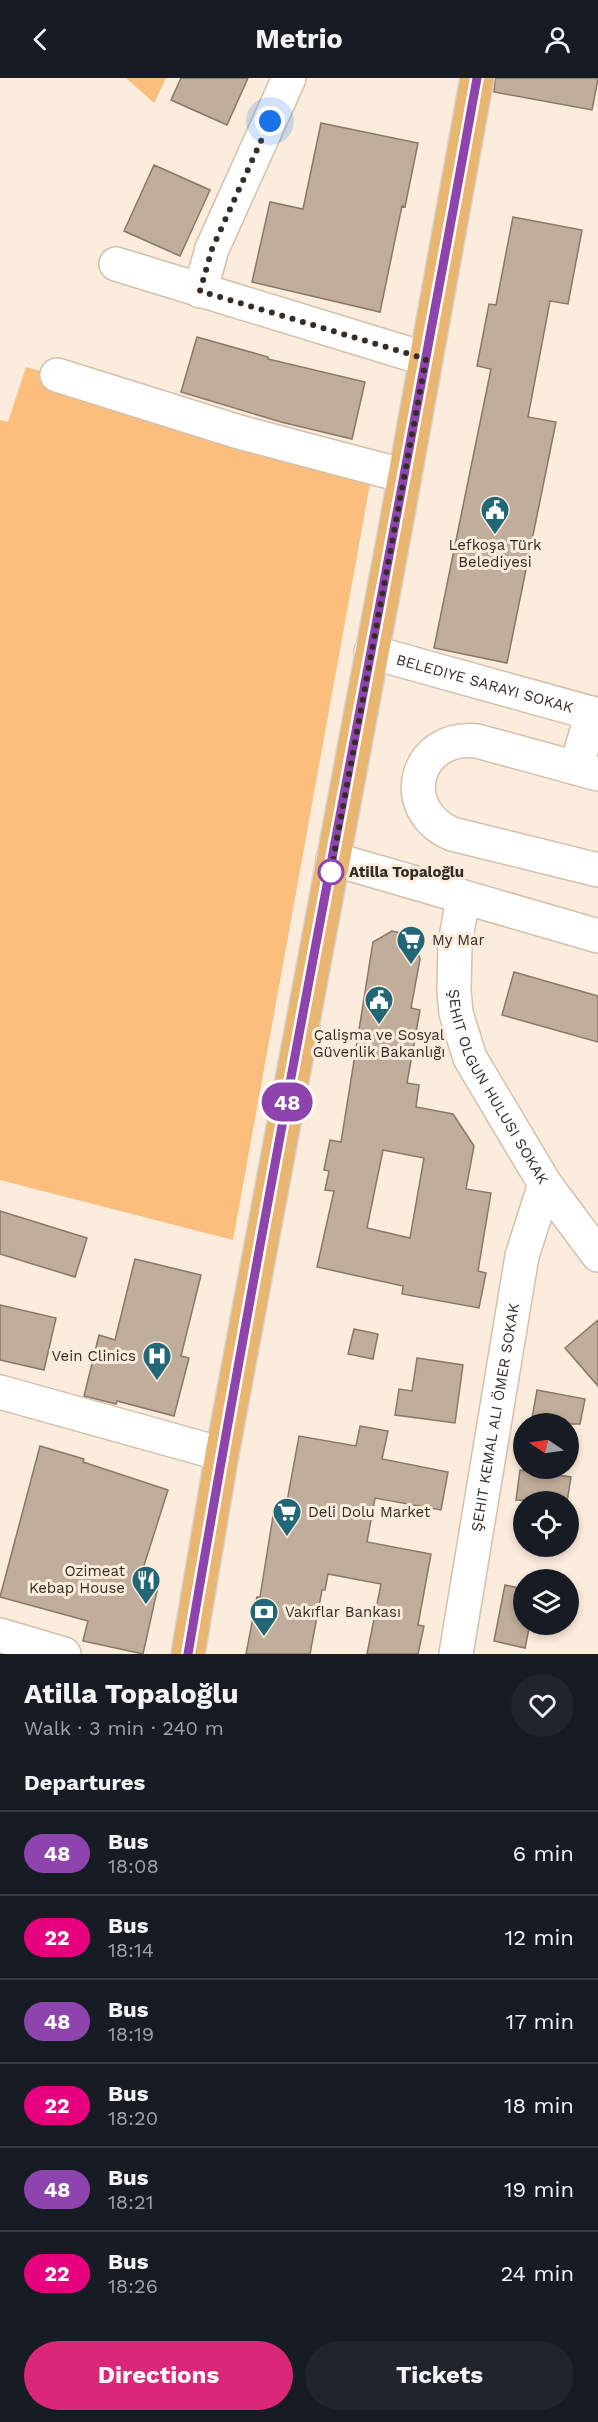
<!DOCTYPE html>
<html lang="en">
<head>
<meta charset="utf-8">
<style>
	:root { --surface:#171b24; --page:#20242c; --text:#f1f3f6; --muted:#9ea1a6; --line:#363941; --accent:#db2777 }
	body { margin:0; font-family:"Work Sans",sans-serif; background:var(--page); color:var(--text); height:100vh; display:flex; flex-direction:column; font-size:22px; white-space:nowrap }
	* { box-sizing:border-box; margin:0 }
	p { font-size:20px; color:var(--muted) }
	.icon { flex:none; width:33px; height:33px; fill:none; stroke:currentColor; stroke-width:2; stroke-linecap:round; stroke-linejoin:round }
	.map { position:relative; height:1576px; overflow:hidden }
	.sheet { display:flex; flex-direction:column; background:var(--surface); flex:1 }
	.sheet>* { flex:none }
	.badge { padding:0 12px; border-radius:20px; font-size:21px; line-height:39px }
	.needle { width:39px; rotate:283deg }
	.fabs { position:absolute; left:513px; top:1335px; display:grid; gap:12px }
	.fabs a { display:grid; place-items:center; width:66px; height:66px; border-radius:50%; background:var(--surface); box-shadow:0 3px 9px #0003; font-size:30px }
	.you { position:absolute; width:30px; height:30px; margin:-15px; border:4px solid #fff; border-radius:50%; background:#1a73e8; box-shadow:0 0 0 9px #1a73e833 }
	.map>.badge { position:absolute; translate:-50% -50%; box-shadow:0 0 0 3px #fff }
	h2 { padding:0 24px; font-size:22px; line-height:54px }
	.round { display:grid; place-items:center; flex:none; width:63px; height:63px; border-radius:32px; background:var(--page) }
	.head { display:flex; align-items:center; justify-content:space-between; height:102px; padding:0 24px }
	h1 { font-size:28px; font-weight:700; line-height:45px }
	.primary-button { display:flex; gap:12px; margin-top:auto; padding:12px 24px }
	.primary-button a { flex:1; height:69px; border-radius:36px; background:var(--accent); color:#fff; font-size:24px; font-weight:700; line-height:69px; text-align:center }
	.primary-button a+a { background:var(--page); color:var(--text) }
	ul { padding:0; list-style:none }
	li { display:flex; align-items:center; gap:18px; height:84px; padding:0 24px; border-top:2px solid var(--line) }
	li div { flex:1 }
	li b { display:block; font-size:22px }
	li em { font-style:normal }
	li .badge { min-width:66px; font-weight:700; text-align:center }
	header { display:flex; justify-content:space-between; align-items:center; height:78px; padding:0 24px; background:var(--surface); font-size:27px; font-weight:700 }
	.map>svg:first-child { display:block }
	.green { fill:#fcbe7d }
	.building { fill:#c1ad9b; stroke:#8a7867; stroke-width:1.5; fill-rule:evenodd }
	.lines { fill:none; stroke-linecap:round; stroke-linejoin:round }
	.minor-casing { stroke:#d3c0ad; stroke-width:36 }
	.major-casing { stroke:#d7d5d3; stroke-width:36 }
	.minor { stroke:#fff; stroke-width:33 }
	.major { stroke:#e8b671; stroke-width:33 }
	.line-casing { stroke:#fff; stroke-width:14 }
	.line { stroke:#8e44ad; stroke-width:9 }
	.walk { stroke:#352d25; stroke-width:6; stroke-dasharray:0 10.8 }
	.stop-dot { fill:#fff; stroke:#8e44ad; stroke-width:3 }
	.labels { text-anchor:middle; stroke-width:6; stroke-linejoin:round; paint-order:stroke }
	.poi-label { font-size:15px; fill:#352d25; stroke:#fcecdc; text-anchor:start }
	.street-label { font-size:15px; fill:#352d25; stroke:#fcecdc }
	.stop-label { font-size:15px; font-weight:bold; fill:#352d25; stroke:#fcecdc; text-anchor:start }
</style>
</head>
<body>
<header><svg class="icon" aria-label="back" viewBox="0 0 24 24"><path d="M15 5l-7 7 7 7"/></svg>Metrio<svg class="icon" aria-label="person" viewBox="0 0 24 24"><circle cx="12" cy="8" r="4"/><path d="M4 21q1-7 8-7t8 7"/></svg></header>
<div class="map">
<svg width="598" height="1576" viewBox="0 0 598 1576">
	<rect width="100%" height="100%" fill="#fcecdc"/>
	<path class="green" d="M126,0H166L154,25Z
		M26,289L374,384L233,1162L0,1102V342L8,344Z"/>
	<path class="building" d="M181,0H248L227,47L171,22Z
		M495,0H598V1L592,32L494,14Z
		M321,45L418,65L405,129L402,128L380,234L252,204L270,124L303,131Z
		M154,87L210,112L180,178L124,153Z
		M513,139L582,152L568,226L550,223L528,339L556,344L507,585L434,570L491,291L477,288L489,226L496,227Z
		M197,259L268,279V281L365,304L352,361L281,344L181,314Z
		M392,853L413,858L420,881L411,930L420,932L407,1005L419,1007L416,1029L453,1036L474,1068L466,1111L491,1115L478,1193L486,1195L479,1230L402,1216L403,1208L317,1189L334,1113L325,1112L329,1093L324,1092L330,1062L341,1064L373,864ZM383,1072L424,1080L410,1160L367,1150Z
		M514,894L598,918V964L502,937Z
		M0,1133L87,1160L75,1199L0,1176Z
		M135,1181L201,1197L181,1278L189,1280L174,1338L117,1323L116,1326L84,1318L99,1257L115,1262Z
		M0,1227L56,1240L44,1292L0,1282Z
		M598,1242V1308L565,1270Z
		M354,1251L378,1256L373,1281L348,1276Z
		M417,1280L463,1287L455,1345L395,1337L399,1311L412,1313Z
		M537,1312L585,1321L580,1346H531Z
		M360,1348L388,1353L382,1381L448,1394L441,1432L375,1420L367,1464L431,1476L418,1547L424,1548L418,1576H367L381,1506L328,1496L325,1512H322L310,1576H246L257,1519H260L273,1438L284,1440L299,1358L356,1368Z
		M40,1368L84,1381L83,1384L168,1412L140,1500L159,1504L143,1576L83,1563L88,1543L0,1519Z
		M520,1392L571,1399L567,1424L516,1422Z
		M505,1507L524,1511V1546H530L525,1570L494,1563Z"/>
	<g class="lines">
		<g class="minor-casing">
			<g id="minor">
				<path d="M116,186L426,281"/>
				<path d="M200,213L212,171L289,0"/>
				<path d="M57,297L239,354L405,398"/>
				<path id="s1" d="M371,574L598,637"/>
				<path d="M576,690L592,635"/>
				<path d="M598,696L477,663C415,656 395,731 452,756L598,792"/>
				<path d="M333,781L598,858"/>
				<path id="s2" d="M463,820L455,866L454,913L456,935L470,980L545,1106L598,1177"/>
				<path d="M0,1314L222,1376"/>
				<path d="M0,1557L64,1576"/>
				<path id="s3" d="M456,1576L522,1178L545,1106"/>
			</g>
		</g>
		<g class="major-casing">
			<path id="major" d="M188,1576L222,1376L396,447L477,0"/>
		</g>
		<use href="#minor" class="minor"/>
		<use href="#major" class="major"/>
	</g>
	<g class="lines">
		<g class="line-casing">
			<path id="line" d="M188,1576C277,1049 383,526 477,0"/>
		</g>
		<use href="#line" class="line"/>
		<path class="walk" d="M270,43L212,171L200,213L426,281L329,804L331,794"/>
	</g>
	<defs>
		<g id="civic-pin" transform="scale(1.5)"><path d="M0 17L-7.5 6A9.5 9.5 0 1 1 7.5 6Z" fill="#216777" stroke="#fcecdc"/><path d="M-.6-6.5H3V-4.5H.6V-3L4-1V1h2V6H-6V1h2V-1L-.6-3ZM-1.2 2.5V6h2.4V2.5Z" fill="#fff"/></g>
		<g id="supermarket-pin" transform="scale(1.5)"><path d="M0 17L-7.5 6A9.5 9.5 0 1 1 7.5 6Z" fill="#216777" stroke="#fcecdc"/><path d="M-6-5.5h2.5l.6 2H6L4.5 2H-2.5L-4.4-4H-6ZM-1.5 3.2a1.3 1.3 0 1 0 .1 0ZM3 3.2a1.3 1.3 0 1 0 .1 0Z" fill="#fff"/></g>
		<g id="hospital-pin" transform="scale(1.5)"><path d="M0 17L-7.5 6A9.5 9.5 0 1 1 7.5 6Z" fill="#216777" stroke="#fcecdc"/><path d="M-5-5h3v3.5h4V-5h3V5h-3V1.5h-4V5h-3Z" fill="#fff"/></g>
		<g id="restaurant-pin" transform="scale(1.5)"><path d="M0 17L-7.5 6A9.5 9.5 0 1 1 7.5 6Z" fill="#216777" stroke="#fcecdc"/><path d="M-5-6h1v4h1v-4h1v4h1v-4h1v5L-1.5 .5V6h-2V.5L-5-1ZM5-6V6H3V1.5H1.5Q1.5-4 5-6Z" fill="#fff"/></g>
		<g id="bank-pin" transform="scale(1.5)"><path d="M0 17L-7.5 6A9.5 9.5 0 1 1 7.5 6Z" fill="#216777" stroke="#fcecdc"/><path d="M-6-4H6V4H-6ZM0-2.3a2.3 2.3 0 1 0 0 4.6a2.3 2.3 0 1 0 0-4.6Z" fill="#fff"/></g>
	</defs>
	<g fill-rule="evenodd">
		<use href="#civic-pin" x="495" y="432"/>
		<use href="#supermarket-pin" x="411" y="862"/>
		<use href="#civic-pin" x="379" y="922"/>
		<use href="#hospital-pin" x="157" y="1278"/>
		<use href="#supermarket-pin" x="287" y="1434"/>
		<use href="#restaurant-pin" x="146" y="1502"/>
		<use href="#bank-pin" x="264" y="1534"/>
	</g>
	<circle class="stop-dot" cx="331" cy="794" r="12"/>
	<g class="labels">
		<g class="poi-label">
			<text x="495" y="472" text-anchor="middle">Lefkoşa Türk<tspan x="495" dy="17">Belediyesi</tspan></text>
			<text x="432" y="867">My Mar</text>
			<text x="379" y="962" text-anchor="middle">Çalişma ve Sosyal<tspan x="379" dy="17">Güvenlik Bakanlığı</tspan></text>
			<text x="136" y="1283" text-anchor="end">Vein Clinics</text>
			<text x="308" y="1439">Deli Dolu Market</text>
			<text x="125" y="1498" text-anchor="end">Ozimeat<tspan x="125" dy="17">Kebap House</tspan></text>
			<text x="285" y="1539">Vakıflar Bankası</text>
		</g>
		<g class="street-label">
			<text dy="5" stroke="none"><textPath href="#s1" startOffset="118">BELEDIYE SARAYI SOKAK</textPath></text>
			<text dy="5" stroke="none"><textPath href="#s2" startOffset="200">ŞEHIT OLGUN HULUSI SOKAK</textPath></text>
			<text dy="5" stroke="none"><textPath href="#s3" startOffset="240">ŞEHIT KEMAL ALI ÖMER SOKAK</textPath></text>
		</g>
		<g class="stop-label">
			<text x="349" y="799">Atilla Topaloğlu</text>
		</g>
	</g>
</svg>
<div class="fabs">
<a><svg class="needle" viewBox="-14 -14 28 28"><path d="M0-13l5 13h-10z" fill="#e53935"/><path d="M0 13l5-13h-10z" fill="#9ea1a6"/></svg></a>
<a><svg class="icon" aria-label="locate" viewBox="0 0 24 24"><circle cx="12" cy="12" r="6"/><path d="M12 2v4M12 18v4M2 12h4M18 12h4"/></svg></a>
<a><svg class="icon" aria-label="layers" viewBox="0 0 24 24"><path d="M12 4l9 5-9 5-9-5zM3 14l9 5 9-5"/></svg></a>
</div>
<div class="you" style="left:270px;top:43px"></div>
<b class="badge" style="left:287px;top:1024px;background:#8e44ad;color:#fff">48</b>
</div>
<section class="sheet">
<div class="head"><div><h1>Atilla Topaloğlu</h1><p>Walk · 3 min · 240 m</p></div><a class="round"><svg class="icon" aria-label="heart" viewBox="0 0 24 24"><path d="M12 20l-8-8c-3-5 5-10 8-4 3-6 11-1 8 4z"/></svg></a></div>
<h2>Departures</h2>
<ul>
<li><span class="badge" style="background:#8e44ad;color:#fff">48</span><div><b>Bus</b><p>18:08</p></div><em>6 min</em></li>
<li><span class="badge" style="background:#e6007e;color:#fff">22</span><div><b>Bus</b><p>18:14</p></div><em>12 min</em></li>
<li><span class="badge" style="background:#8e44ad;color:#fff">48</span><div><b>Bus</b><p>18:19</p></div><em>17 min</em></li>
<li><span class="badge" style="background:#e6007e;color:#fff">22</span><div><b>Bus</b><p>18:20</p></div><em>18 min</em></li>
<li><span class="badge" style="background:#8e44ad;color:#fff">48</span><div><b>Bus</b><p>18:21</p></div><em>19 min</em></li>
<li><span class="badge" style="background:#e6007e;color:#fff">22</span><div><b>Bus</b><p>18:26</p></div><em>24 min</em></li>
</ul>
<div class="primary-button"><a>Directions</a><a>Tickets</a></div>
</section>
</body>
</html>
